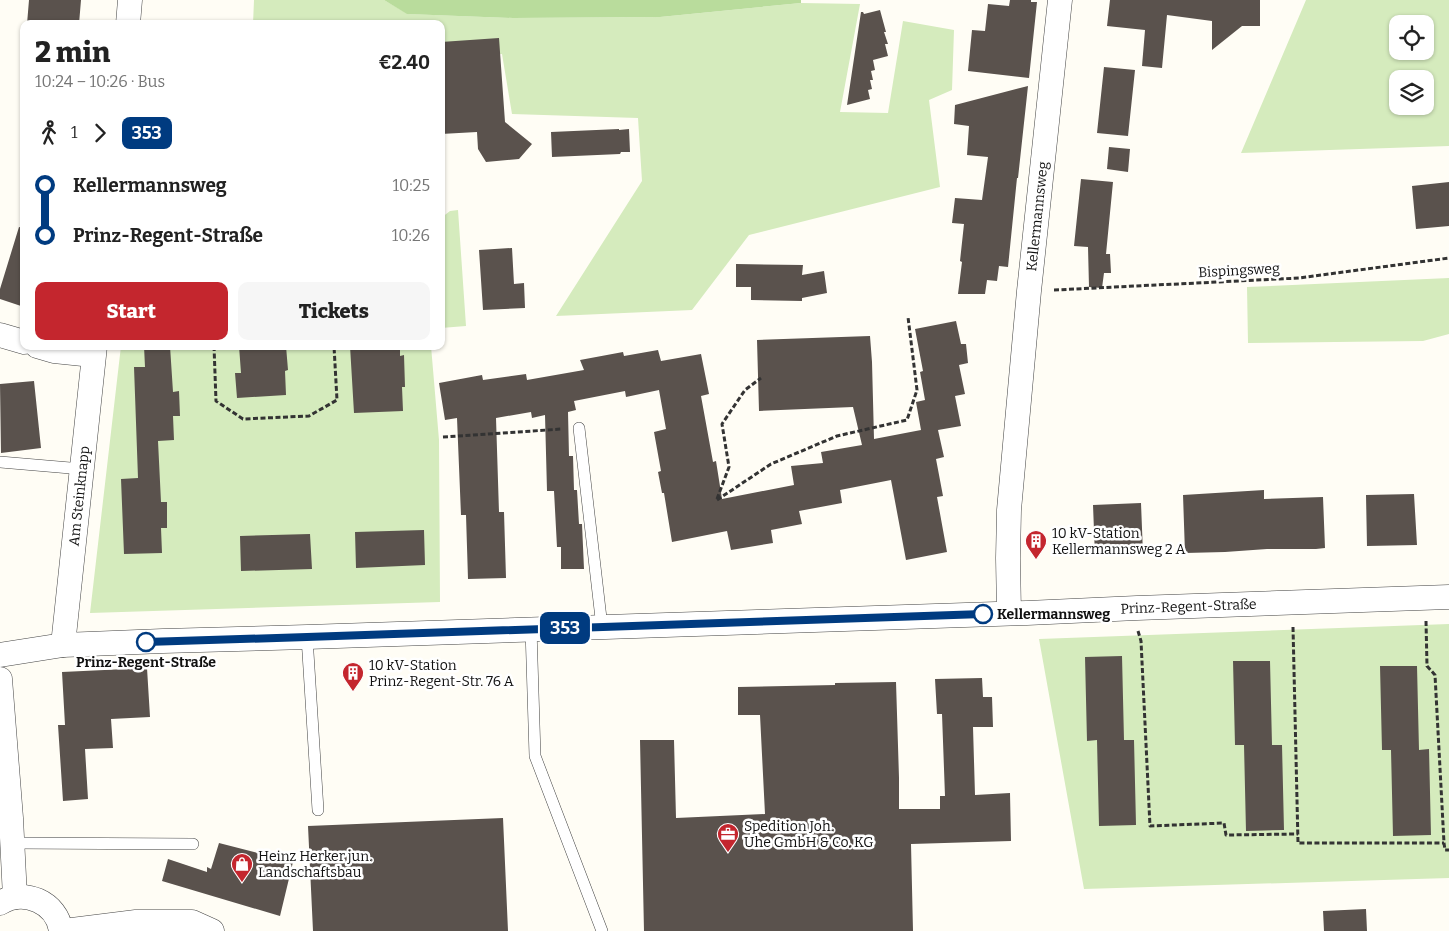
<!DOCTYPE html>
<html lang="en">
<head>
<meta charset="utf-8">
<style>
	:root { --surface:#fff; --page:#f6f6f6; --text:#222; --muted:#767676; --accent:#c4262e }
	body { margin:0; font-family:Bitter,serif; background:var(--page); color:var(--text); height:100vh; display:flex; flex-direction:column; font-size:19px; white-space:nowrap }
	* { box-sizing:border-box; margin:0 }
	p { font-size:16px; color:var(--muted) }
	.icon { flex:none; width:28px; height:28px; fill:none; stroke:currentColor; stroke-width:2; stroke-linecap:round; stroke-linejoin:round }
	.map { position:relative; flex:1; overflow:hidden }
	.panel { position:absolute; left:20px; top:20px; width:425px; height:330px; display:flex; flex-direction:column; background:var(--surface); border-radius:10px; box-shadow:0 1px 4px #0004 }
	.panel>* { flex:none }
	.badge { padding:0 10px; border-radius:8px; font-size:18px; line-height:32px }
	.fabs { position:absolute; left:1389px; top:15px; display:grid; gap:10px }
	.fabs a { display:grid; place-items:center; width:45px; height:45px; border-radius:10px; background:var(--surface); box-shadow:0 1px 4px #0004; font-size:25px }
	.map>.badge { position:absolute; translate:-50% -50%; box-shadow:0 0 0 2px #fff }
	.legs { display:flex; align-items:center; gap:8px; height:55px; padding:0 15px; font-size:16px }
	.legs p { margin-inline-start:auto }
	.headline { display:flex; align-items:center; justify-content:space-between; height:85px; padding:0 15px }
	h1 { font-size:28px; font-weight:800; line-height:38px }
	.button { display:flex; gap:10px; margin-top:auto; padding:10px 15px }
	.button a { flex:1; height:58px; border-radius:10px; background:var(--accent); color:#fff; font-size:20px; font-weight:800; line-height:58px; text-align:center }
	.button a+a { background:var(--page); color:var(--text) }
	ul { padding:0 15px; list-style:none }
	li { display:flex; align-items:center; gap:18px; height:50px; font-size:19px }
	li i { display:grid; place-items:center; width:8px; height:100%; margin:0 6px; background:currentColor }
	li i::after { content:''; width:12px; height:12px; margin:-6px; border:4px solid; border-radius:50%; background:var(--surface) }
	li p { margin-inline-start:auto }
	li:first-child i { background:linear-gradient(#0000 50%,currentColor 0) }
	li:last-child i { background:linear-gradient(currentColor 50%,#0000 0) }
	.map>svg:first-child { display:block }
	.green { fill:#d5ebbd; fill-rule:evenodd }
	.forest { fill:#b9dc9c }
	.building { fill:#5a524d }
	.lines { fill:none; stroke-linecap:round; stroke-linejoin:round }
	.service-casing { stroke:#444; stroke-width:12 }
	.minor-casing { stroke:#444; stroke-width:25 }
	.path { stroke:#333; stroke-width:3; stroke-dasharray:5 2.5; stroke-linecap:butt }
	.service { stroke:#fff; stroke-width:11 }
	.minor { stroke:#fff; stroke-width:24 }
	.line-1-casing { stroke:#fff; stroke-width:11 }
	.line-1 { stroke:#003b80; stroke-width:8 }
	.stop-1-dot { fill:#fff; stroke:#003b80; stroke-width:2.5 }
	.labels { text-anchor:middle; stroke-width:5; stroke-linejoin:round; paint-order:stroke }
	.street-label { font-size:14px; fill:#111; stroke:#fff }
	.poi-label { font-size:14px; fill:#111; stroke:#fff; text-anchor:start }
	.stop-label { font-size:14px; font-weight:bold; fill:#111; stroke:#fff; text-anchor:start }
</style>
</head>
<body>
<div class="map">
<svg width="1449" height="931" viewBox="0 0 1449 931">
	<rect width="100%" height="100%" fill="#fffdf5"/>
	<path class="green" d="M254,0H384L408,14L513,18L660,17L801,3L860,4L840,112L888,113L903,21L954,30L952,90L929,100L940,187L749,235L692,310L556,316L642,181L638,118L512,114L502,54L441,58V24H253Z
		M1306,0H1449V146L1241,153ZM1398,24H1425V51H1398ZM1398,79H1425V106H1398Z
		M458,210L466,326L441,328V218L450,211Z
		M1449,278V334L1423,341L1248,343L1247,287Z
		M121,346H431L439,440L440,602L90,613Z
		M1449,624V878L1084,889L1039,639Z"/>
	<path class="forest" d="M384,0H801V3L660,17L513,18L407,14Z"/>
	<path class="building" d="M29,0H81L79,24H27Z
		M1010,0H1031V2H1037L1029,78L968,71L972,30L985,31L988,4L1009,6Z
		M1110,0H1260V26H1242L1212,50V21L1167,15L1162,68L1142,66L1145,30L1107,26Z
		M880,10L886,32H884L888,44H885L888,56L873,60L875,70L871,71L873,80H870L872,89L868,90L870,99L847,105L861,12H863L864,14Z
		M499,38L505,122L532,144L519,159L486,162L478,149L477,132L441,134V42Z
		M1104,67L1135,70L1128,136L1097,133Z
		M1028,86L1018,178H1017L1008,267L999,266L997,281L987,280L985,294H958L962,262L960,261L964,224L952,223L955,198L982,200L988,157L967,155L969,126L954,124L955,105Z
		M619,129V130L629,129L630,152H621L620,154L552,157L551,132Z
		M1109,147L1130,149L1128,172L1107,169Z
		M1081,179L1113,182L1106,254H1110L1111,273H1104L1102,288L1089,287L1088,247L1074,246Z
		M1449,182V226L1416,229L1412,186Z
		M19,227L24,228V307L0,299V289Z
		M512,248L514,284L524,283L525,308L483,310L479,250Z
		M736,264L803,265L802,275L824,271L827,293L802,298V301L751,300V287H736Z
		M956,321L961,344H966L968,363L959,365L965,394L955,396L961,426L938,430L944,457L936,459L943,496L937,497L947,552L906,560L891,480L840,490L842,503L799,511L802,524L771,530L773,543L731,550L727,531L672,542L664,493H662L658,472L661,471L654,432L666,429L659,390L626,397L625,391L574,401L576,410L568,412L569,456H573L574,490H577L579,524H582L584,569H561V547H557L554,491H547L545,415L532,418L531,412L496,418L499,512H504L506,578L468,579L466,515H461L457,418L445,420L439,383L482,375L483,380L526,374L527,380L584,370L580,360L623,352L624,356L658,350L661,361L701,354L709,394L701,396L713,462L716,461L722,499L794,485L791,466L823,463L821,452L862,445L853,407L759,411L757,340L870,336L872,362L874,439L921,430L916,402L925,400L920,372L923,371L915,329Z
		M144,346H170L173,392L179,391L180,416H173L174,440L158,441L161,502H167V528H161L162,553L124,554L121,479L138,478L134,367H145Z
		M239,346H286L288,370L285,371L286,395L237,398L235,373H241Z
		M350,346H400V356L404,355L405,387H402L403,411L354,413Z
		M34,381L41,448L1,453L0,384Z
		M1264,490V499L1323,497L1325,548L1316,549H1267L1225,552L1185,553L1183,495Z
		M1414,494L1417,545L1367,546L1366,495Z
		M1141,503L1143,554L1134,555L1095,556L1093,505Z
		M424,530L425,565L356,568L355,532Z
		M310,534L312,569L241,571L240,536Z
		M1122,656L1124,740H1134L1136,825L1099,826L1097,740L1087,741L1085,657Z
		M1233,661H1270L1272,745H1282L1284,830L1246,831L1244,745H1235Z
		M1380,666H1417L1419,750L1429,749L1431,835L1393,836L1391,750H1382Z
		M147,668L150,717L111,719L113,748L85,749L88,799L63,801L58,725H65L62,672Z
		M982,678L983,697H992L993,727H973L975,795L1010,793L1011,841L911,844L913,931H644L640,740H674L676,818L765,814L760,715H738V687L835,685V683L896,682L899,778V809H940V796H945L942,714H937L935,679Z
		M503,818L508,931H313L308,826Z
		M219,843L293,862L280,916L162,881L168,859L207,872V867L211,869Z
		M1366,909L1367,931H1324L1323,911Z"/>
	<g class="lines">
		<g class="service-casing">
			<path id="service" d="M579,428L602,627
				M0,462L82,469
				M531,629L535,756L602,931
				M307,637L318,810
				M13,843L193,844"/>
		</g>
		<g class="minor-casing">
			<g id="minor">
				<path d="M128,24L130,0"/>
				<path d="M0,335L24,342"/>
				<path d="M37,346L54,351L93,355"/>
				<path id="s1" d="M1009,613L1008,558L1009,510L1029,291L1060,0"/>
				<path id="s2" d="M63,645L95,346"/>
				<path id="s3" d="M0,655L63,645L163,641L307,637L1027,613L1137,608L1449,597"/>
				<path d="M0,679L11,818L15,897"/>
				<path d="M0,903C24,888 57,902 61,931"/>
				<path d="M64,931L136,922H192L212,931"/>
			</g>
		</g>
		<path class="path" d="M1054,290L1299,278L1449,258
			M214,346L216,401L243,419L309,416L337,400L334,346
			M443,437L562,429
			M717,499L729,467L722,424L745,390L761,378
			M717,500L771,464L837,436L907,420L917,390L908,317
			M1426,621L1427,666L1435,675L1444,843L1445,850H1449
			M1293,627L1298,843H1444
			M1138,631L1141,641L1150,826L1224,823L1226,835L1298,834"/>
		<use href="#service" class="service"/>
		<use href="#minor" class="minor"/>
	</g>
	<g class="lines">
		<g class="line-1-casing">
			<path id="line-1" d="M146,642L307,637L983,614"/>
		</g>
		<use href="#line-1" class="line-1"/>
	</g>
	<defs>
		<g id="building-pin" transform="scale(1.125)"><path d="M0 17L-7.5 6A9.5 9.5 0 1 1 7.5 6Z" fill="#c4262e" stroke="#fff"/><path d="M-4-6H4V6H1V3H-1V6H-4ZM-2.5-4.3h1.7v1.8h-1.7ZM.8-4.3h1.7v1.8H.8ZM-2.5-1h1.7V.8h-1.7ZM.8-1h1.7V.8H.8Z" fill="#fff"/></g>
		<g id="office-pin" transform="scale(1.125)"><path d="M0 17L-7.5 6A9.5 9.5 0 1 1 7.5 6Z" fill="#c4262e" stroke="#fff"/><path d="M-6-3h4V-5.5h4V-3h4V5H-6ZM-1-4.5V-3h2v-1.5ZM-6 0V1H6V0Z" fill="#fff"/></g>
		<g id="shop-pin" transform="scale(1.125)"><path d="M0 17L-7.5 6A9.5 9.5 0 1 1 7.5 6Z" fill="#c4262e" stroke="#fff"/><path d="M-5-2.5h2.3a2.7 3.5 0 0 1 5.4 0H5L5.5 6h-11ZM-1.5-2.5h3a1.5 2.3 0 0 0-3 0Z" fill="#fff"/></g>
	</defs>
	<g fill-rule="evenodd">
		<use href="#building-pin" x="1036" y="541"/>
		<use href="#building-pin" x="353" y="673"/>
		<use href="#office-pin" x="728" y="834"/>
		<use href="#shop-pin" x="242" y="864"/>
	</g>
	<g class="stop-1-dot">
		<circle cx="983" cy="614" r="9"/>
		<circle cx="146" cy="642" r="9"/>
	</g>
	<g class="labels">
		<g class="street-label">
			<text dy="5" stroke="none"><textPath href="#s1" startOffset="398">Kellermannsweg</textPath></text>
			<text transform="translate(1239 270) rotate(-3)" y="5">Bispingsweg</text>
			<text dy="5" stroke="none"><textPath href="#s2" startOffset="150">Am Steinknapp</textPath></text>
			<text dy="5" stroke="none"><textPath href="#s3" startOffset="1190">Prinz-Regent-Straße</textPath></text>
		</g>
		<g class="poi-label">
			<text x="1052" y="538">10 kV-Station<tspan x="1052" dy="16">Kellermannsweg 2 A</tspan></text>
			<text x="369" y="670">10 kV-Station<tspan x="369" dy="16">Prinz-Regent-Str. 76 A</tspan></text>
			<text x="744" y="831">Spedition Joh.<tspan x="744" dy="16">Uhe GmbH &amp; Co. KG</tspan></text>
			<text x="258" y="861">Heinz Herker jun.<tspan x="258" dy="16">Landschaftsbau</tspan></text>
		</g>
		<g class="stop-label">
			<text x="997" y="619">Kellermannsweg</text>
			<text x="146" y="667" text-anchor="middle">Prinz-Regent-Straße</text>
		</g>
	</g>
</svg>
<div class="fabs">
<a><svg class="icon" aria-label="locate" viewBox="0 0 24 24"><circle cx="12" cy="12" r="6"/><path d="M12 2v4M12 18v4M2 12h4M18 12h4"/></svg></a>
<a><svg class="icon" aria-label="layers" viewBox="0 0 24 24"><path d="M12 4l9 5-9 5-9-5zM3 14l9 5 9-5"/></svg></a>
</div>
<b class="badge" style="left:565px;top:628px;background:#003b80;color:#fff">353</b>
<section class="panel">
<div class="headline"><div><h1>2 min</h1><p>10:24 – 10:26 · Bus</p></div><b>€2.40</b></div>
<div class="legs"><svg class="icon" aria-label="walk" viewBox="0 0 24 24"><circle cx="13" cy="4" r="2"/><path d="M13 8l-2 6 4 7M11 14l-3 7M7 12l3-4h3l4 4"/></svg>1<svg class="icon" aria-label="forward" viewBox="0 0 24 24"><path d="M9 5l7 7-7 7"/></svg><b class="badge" style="background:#003b80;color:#fff">353</b></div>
<ul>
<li><i style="color:#003b80"></i><b>Kellermannsweg</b><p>10:25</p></li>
<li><i style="color:#003b80"></i><b>Prinz-Regent-Straße</b><p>10:26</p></li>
</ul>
<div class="button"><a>Start</a><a>Tickets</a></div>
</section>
</div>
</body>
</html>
